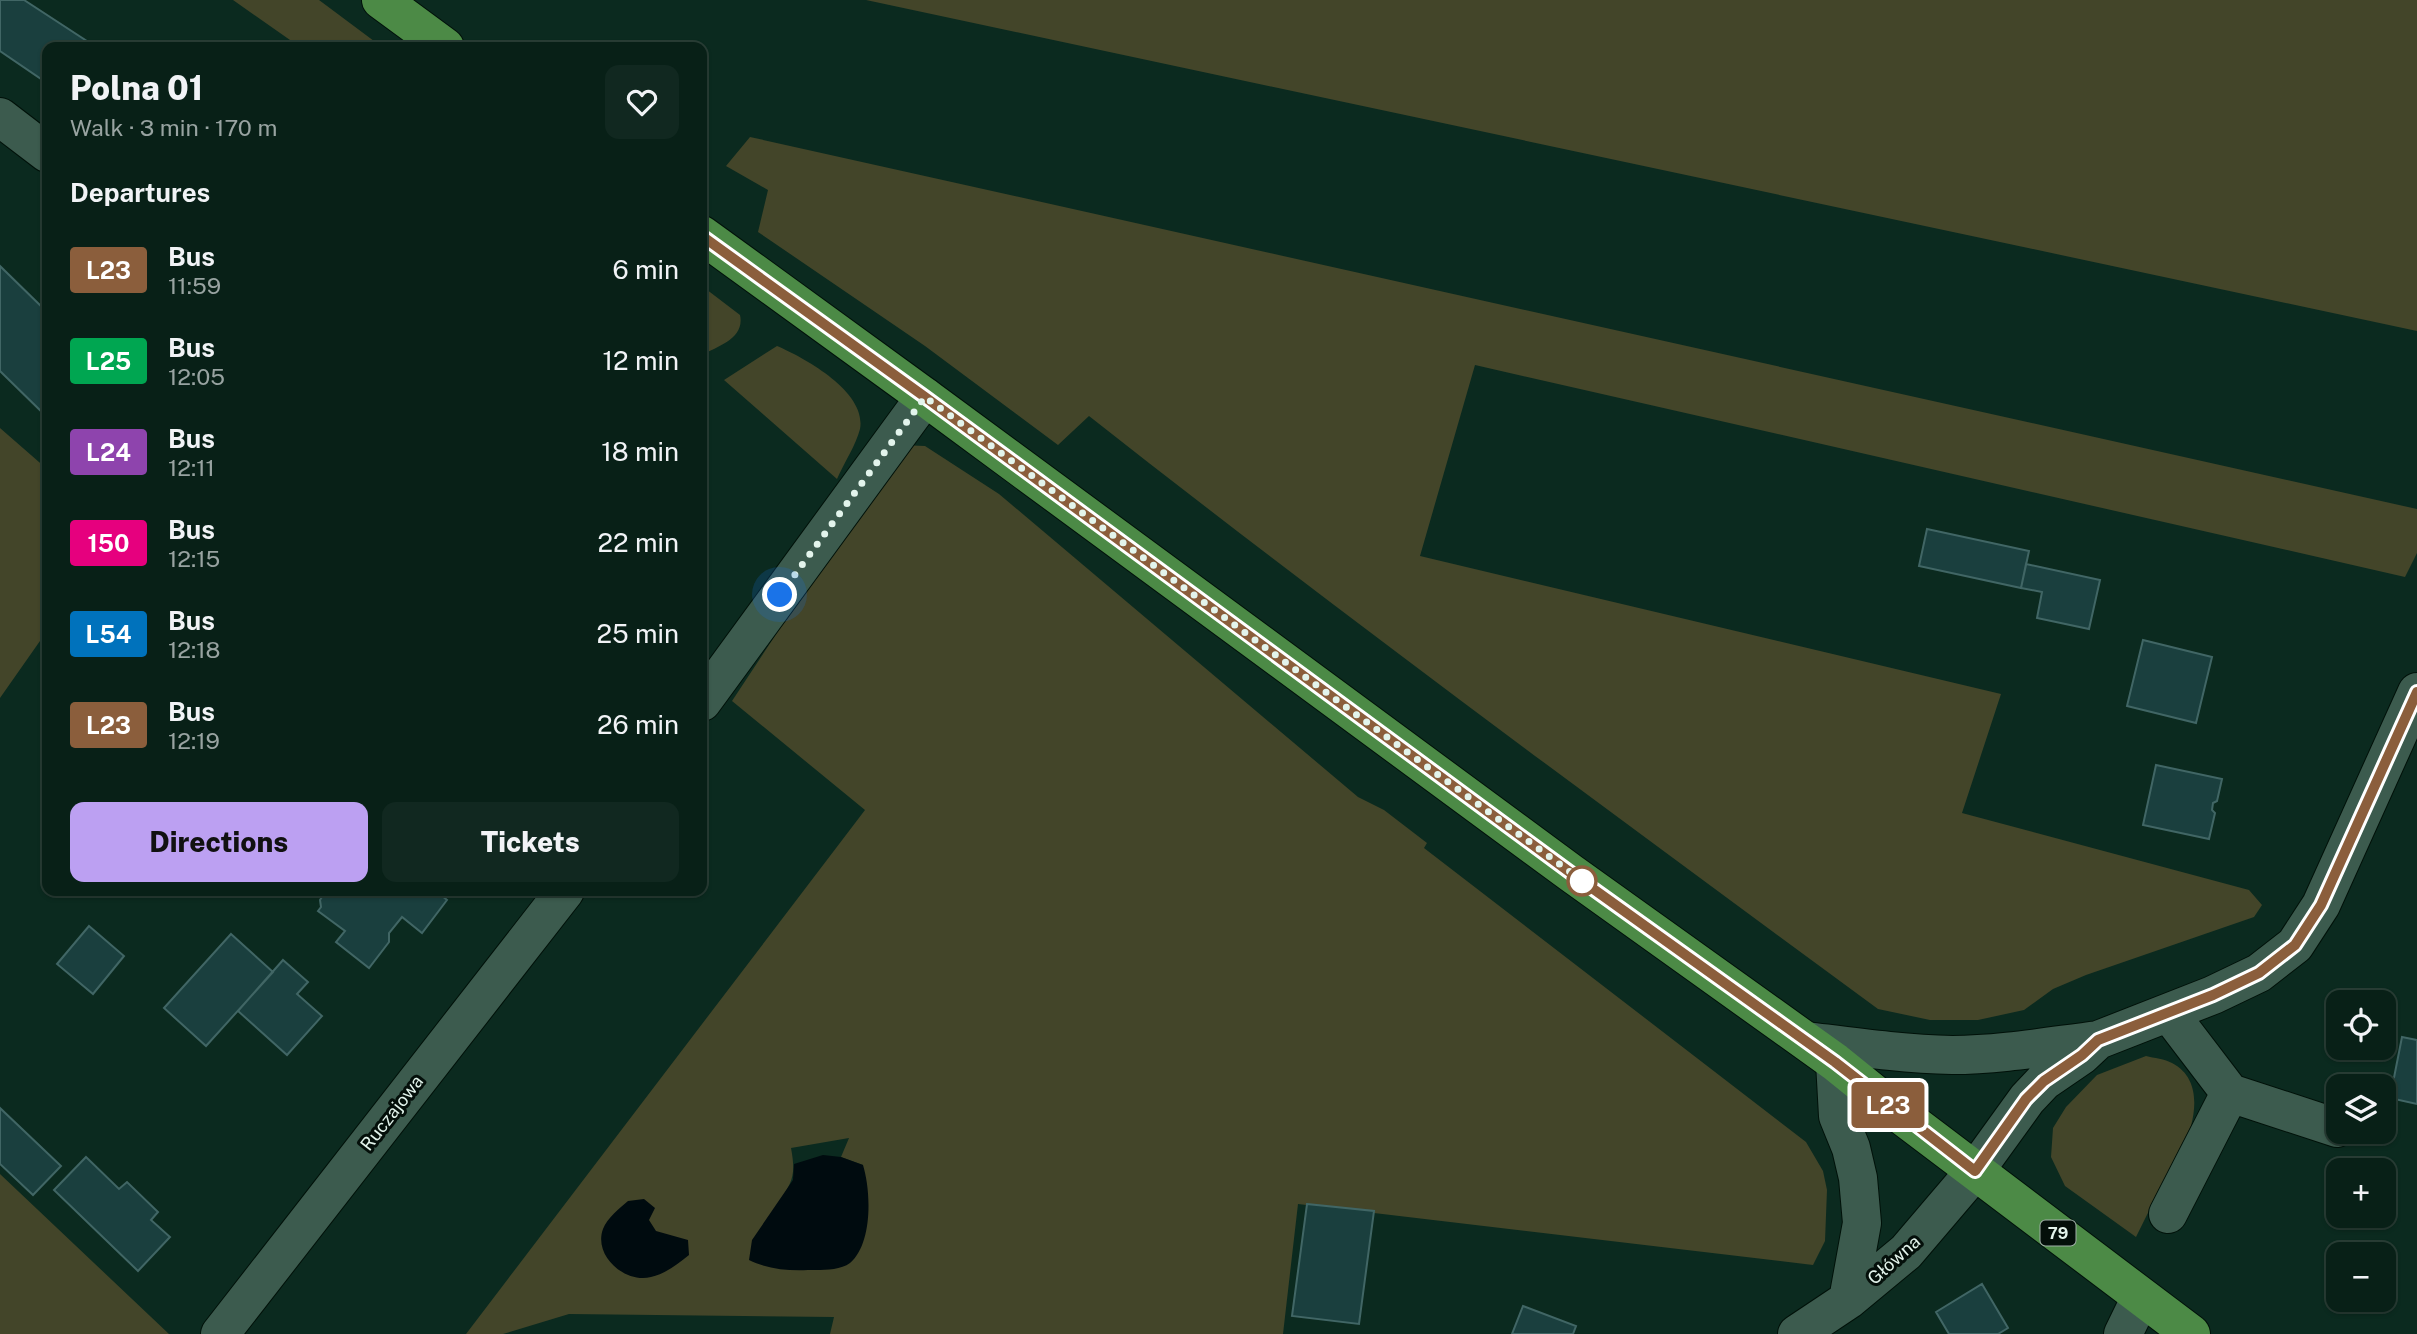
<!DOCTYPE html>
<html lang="en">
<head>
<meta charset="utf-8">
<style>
	:root { --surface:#082017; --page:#112820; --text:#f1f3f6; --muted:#98a3a1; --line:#293e36; --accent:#bca0f2 }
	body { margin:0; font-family:"Public Sans",sans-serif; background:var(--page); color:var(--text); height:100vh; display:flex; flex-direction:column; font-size:26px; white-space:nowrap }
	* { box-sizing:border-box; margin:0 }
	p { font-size:23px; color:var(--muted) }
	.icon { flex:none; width:38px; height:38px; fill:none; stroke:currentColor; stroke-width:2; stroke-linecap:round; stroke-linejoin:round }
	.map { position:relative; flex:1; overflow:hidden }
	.details { position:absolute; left:42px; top:42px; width:665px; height:854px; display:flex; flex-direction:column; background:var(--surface); border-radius:14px; box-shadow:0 2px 5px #0004,0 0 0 2px var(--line) }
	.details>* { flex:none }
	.badge { padding:0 14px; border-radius:5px; font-size:24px; line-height:46px }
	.tools { position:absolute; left:2326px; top:990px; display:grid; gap:14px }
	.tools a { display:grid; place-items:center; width:70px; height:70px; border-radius:14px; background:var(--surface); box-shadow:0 2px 5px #0004,0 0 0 2px var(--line); font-size:35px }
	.you { position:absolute; width:35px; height:35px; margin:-18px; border:5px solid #fff; border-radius:50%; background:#1a73e8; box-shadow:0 0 0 10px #1a73e833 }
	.map>.badge { position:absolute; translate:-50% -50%; box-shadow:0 0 0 4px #fff }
	h2 { padding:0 28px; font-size:26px; line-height:63px }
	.round { display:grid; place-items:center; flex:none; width:74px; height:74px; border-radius:14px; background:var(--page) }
	.summary { display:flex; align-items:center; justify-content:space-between; height:119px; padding:0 28px }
	h1 { font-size:33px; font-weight:800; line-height:52px }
	.cta { display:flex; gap:14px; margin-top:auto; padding:14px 28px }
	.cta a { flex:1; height:80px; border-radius:14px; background:var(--accent); color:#111; font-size:28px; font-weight:800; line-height:80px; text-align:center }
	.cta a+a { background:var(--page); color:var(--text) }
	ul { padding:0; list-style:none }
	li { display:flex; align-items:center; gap:21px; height:91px; padding:0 28px }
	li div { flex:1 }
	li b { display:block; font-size:26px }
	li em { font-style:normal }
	li .badge { min-width:77px; font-weight:700; text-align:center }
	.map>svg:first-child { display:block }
	.green { fill:#434529; fill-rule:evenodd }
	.water { fill:#000b0f }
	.building { fill:#1a3f3e; stroke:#416665; stroke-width:2 }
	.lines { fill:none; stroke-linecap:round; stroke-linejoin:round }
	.minor-casing { stroke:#001109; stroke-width:40 }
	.major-casing { stroke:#001109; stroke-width:40 }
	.minor { stroke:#3c5b4e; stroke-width:38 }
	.major { stroke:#4c8a46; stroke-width:38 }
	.line-casing { stroke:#fff; stroke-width:16 }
	.line { stroke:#8b5e3c; stroke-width:10 }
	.walk { stroke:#e3f4ec; stroke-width:7; stroke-dasharray:0 12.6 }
	.stop-dot { fill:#fff; stroke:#8b5e3c; stroke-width:3.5 }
	.labels { text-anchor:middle; stroke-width:6; stroke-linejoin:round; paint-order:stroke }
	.shield { fill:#040f0a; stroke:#a0afa8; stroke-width:2 }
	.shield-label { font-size:16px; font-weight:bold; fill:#e3f4ec }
	.street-label { font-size:18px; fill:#e3f4ec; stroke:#040f0a }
</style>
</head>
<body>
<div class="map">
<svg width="2417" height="1334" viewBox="0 0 2417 1334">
	<rect width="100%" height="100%" fill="#0b2a1f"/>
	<path class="green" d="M233,0H319L382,47H300Z
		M866,0H2417V331Z
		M750,137L2417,509V553L2405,577L1475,365L1420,556L2001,694L1962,813L2249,890L2262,905L2254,917L2086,975L2053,989L2024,1010L1978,1020H1930L1878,1009C1613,814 1347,619 1089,416L1058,445L925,346L758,232L768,190L726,166Z
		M702,286L740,315C745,338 719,346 702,355Z
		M777,346C805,358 867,392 860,429C856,445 844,463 837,479L724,380Z
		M0,428L47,469V631L0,698Z
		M901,445L925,446L999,494L1358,797L1384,810L1427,843L1424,848L1806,1142L1823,1171L1827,1190L1825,1241L1813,1265L1298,1204L1283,1334H830L834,1317L569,1314L503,1334H466L865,810L732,701ZM849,1138L841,1157L863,1165L778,1204C793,1181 796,1175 791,1148Z
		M2146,1056C2154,1058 2165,1059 2172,1063C2197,1076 2197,1103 2191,1126L2136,1237L2065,1186L2051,1157L2053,1128L2066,1107L2097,1075Z
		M0,1174L169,1334H0Z"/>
	<path class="water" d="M823,1155L841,1157L863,1165C871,1191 873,1243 850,1263C839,1271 820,1270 808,1270C788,1271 767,1269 749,1260L752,1240L793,1180L794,1164Z
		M644,1199L655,1208L649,1220L656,1231L688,1240L689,1255C678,1264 665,1274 651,1277C626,1284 593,1256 603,1229C607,1218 620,1208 628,1201Z"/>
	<path class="building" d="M0,0H24L96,47H47V83L0,51Z
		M0,266L47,312V417L0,371Z
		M1927,529L2029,551L2021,588L1919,566Z
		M2026,564L2100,580L2089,629L2037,618L2042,592L2021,588Z
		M2143,640L2212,657L2196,723L2127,706Z
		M2156,765L2222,779L2217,801L2213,803L2212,810L2215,813L2209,839L2143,825Z
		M333,891H436L447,900L422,933L402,917L389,933V942L369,968L336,942L345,931L318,911L321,907L320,900L324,894H330Z
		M89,926L124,956L93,994L57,964Z
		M231,934L273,972L206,1046L164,1008Z
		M283,960L308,982L297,994L322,1016L287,1055L238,1011Z
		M2402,1037L2417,1040V1104L2390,1098Z
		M0,1108L61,1166L33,1195L0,1164Z
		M86,1157L119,1189L127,1182L158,1212L151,1220L170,1237L138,1271L54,1190Z
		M1307,1204L1374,1211L1359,1324L1292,1316Z
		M1982,1284L2008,1328L1998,1334H1949L1936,1312Z
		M1523,1306L1576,1326L1573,1334H1512Z"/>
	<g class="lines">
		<g class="minor-casing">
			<path id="minor" d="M0,117L47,153
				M702,702L925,397
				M2169,1013L2230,1093L2337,1128
				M1807,1041C1855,1047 1904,1054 1952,1055C2000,1055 2050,1046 2098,1040
				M1835,1062L1838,1116L1851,1148L1858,1178L1862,1223L1848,1300
				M2168,1214L2230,1093
				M220,1334L565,891
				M1797,1334L1848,1300L1906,1252L1975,1171L2027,1099L2044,1081L2082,1055L2098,1040L2213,995L2259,973L2295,945L2321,905L2417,692
				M2123,1334L2141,1297"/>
		</g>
		<g class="major-casing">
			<path id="major" d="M381,0L445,47
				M702,235L925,397L1571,873L1835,1062L1892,1108L2191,1334"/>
		</g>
		<use href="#minor" class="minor"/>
		<use href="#major" class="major"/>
	</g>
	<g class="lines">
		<g class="line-casing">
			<path id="line" d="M702,236L925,397L1571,873L1835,1062L1975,1171L2026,1099L2044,1081L2082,1055L2098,1040L2213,995L2259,973L2295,945L2321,905L2417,692"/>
		</g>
		<use href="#line" class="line"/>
		<path class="walk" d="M780,595L925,397L1592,888L1582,881"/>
	</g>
	<circle class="stop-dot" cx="1582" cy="881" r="14"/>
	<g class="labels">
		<rect class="shield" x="2040.5" y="1220.5" width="35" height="25" rx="5"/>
		<g class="shield-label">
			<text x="2058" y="1239">79</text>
		</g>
		<g class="street-label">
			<text transform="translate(392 1113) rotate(-52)" y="6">Ruczajowa</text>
			<text transform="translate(1894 1260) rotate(-42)" y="6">Główna</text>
		</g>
	</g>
</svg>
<div class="tools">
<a><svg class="icon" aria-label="locate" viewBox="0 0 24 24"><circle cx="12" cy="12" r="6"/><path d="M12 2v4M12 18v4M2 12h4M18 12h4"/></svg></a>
<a><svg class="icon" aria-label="layers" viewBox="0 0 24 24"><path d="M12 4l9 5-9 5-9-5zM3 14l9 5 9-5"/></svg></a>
<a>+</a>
<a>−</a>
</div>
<div class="you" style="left:780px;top:595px"></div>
<b class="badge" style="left:1888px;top:1105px;background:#8b5e3c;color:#fff">L23</b>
<section class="details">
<div class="summary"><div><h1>Polna 01</h1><p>Walk · 3 min · 170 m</p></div><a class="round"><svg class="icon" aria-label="heart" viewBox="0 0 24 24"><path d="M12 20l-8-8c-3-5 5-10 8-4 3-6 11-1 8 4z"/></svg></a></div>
<h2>Departures</h2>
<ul>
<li><span class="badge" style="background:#8b5e3c;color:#fff">L23</span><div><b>Bus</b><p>11:59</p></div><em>6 min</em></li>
<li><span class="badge" style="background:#00a651;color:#fff">L25</span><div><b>Bus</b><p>12:05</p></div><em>12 min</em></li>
<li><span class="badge" style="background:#8e44ad;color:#fff">L24</span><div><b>Bus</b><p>12:11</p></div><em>18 min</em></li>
<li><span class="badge" style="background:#e6007e;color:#fff">150</span><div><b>Bus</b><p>12:15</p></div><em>22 min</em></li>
<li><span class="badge" style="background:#0072bc;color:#fff">L54</span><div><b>Bus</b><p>12:18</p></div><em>25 min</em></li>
<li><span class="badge" style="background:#8b5e3c;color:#fff">L23</span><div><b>Bus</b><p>12:19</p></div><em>26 min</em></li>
</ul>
<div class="cta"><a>Directions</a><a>Tickets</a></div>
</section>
</div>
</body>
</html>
